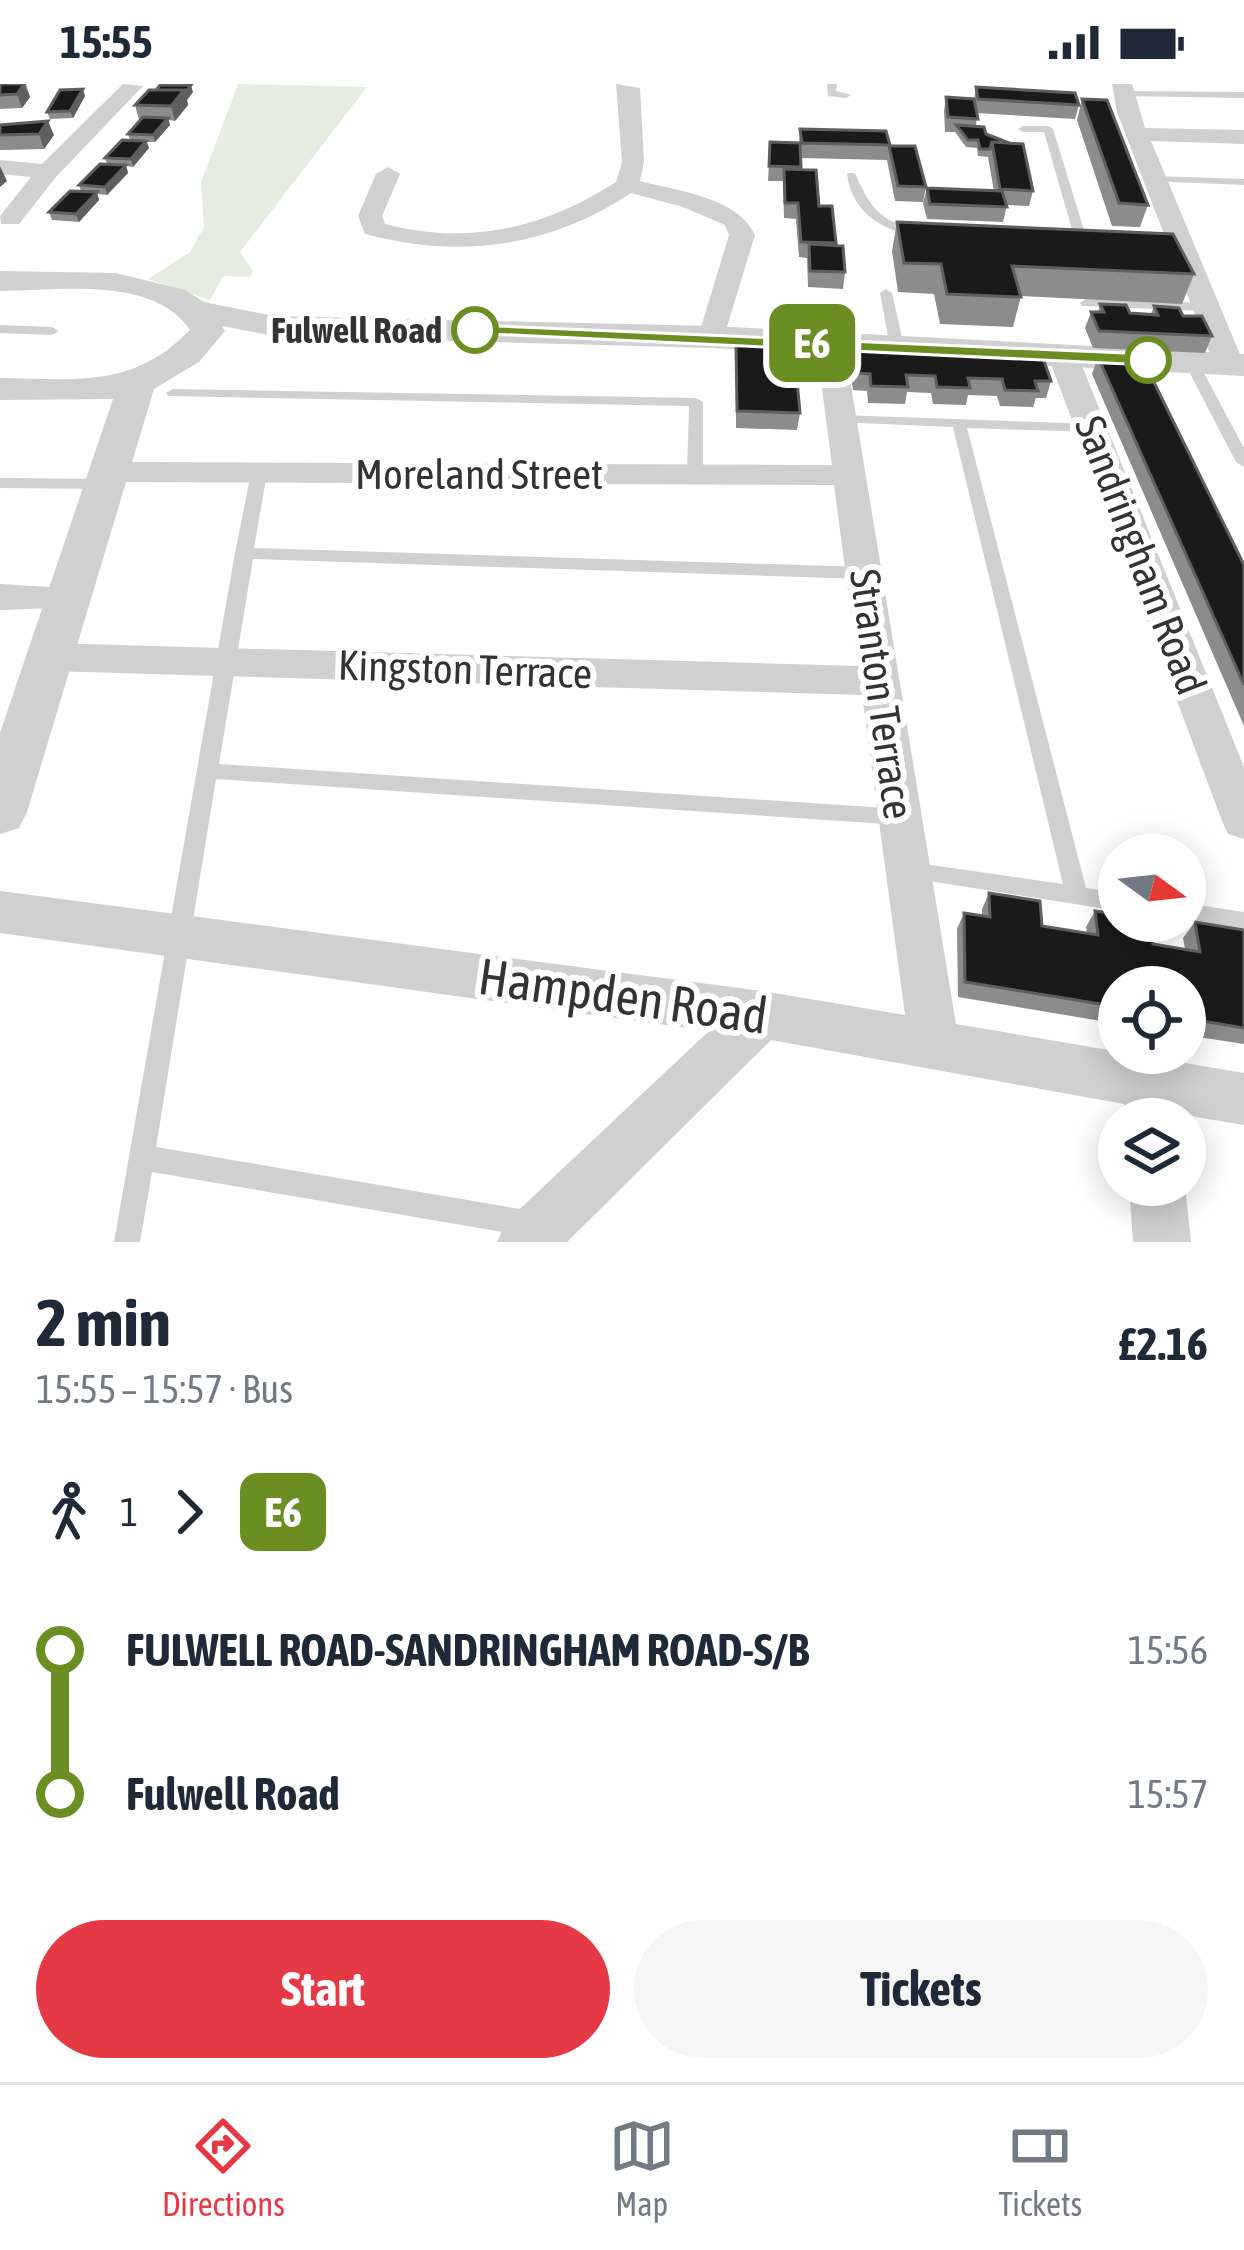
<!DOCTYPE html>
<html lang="en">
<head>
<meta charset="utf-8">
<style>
	:root { --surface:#fff; --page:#f6f6f7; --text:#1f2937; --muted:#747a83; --line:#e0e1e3; --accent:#e63946 }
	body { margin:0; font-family:"Asap Condensed",sans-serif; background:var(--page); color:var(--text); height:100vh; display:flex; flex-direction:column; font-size:45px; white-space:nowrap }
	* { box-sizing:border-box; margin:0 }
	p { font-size:39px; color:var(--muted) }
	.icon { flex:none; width:66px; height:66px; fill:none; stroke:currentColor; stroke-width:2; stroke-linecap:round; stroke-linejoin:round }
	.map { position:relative; height:1158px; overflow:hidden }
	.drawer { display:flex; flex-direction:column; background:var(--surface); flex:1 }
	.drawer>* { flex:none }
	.badge { padding:0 24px; border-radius:18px; font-size:42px; line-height:78px }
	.needle { width:78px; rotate:105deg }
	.tools { position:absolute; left:1098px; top:750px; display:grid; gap:24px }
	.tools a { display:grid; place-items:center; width:108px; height:108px; border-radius:50%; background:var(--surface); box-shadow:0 6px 30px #0003; font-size:60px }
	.map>.badge { position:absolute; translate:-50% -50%; box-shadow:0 0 0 6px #fff }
	.legs { display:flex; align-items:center; gap:18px; height:132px; padding:0 36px; font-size:39px }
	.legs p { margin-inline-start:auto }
	.headline { display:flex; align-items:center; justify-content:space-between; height:204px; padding:0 36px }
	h1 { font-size:66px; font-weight:700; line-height:90px }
	.button { display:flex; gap:24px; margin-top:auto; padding:24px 36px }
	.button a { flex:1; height:138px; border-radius:72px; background:var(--accent); color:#fff; font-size:48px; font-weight:700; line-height:138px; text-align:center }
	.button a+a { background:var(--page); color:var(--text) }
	ul { padding:0 36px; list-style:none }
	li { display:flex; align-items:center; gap:42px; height:144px; font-size:45px }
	li i { display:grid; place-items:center; width:18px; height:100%; margin:0 15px; background:currentColor }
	li i::after { content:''; width:30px; height:30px; margin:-15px; border:9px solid; border-radius:50%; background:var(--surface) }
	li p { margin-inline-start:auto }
	li:first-child i { background:linear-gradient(#0000 50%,currentColor 0) }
	li:last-child i { background:linear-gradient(currentColor 50%,#0000 0) }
	.status { display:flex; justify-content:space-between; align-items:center; height:84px; padding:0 60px; background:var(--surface); direction:ltr }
	.status svg { height:33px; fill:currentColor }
	.tabs { display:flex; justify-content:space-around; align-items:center; height:168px; border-top:3px solid var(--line); background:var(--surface); font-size:33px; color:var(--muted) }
	.tabs a { display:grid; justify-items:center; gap:6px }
	.tabs .current { color:var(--accent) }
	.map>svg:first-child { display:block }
	.green { fill:#e6ecdf }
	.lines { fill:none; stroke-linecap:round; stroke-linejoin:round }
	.service { fill:#d0d0d0; fill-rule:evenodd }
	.minor { fill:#d0d0d0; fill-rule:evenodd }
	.tertiary { fill:#d0d0d0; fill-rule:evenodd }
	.wall { fill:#8c8c8c }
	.shaded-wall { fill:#5f5f5f }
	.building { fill:#1a1a1a; stroke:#5f5f5f; stroke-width:3 }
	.line-1 { fill:#6b8e23; stroke:#fff; stroke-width:3 }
	.stop-1-dot { fill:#fff; stroke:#6b8e23; stroke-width:6 }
	.labels { text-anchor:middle; stroke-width:12; stroke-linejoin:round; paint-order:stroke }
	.far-stop-label { font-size:36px; font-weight:bold; fill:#333; stroke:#fff; text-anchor:end }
	.street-label { font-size:42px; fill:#333; stroke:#fff }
	.near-street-label { font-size:51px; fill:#333; stroke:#fff }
</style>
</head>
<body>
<div class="status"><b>15:55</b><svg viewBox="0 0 49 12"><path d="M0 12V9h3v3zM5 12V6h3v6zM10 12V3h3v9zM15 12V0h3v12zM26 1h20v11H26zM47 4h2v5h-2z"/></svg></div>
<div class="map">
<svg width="1244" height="1158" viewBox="0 0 1244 1158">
	<rect width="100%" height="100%" fill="#fff"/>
	<path class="green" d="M238,0L367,3L240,168L253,187L250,193L223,192L210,216L148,195L190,168L204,143L201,98Z"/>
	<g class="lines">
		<path class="service" d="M827,0H837L836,7L851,11L846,14L828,12Z
			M1123,7L1244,8V14L1120,12L1118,10Z
			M1048,42L1053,45L1087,156L1085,158L1075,156L1044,48H1023L1018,45L1023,42Z
			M847,89H855C871,126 881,138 922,147V151C885,151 850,127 847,89Z
			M1154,92L1244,95V101L1150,97V93Z
			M886,205L892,209L904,263L897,267L890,263L880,209Z
			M1086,215L1205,219L1211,223L1205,227L1082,222L1080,219Z
			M0,241L52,243L59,247L52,251L0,249Z
			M1191,274L1198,278L1244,364V383L1236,378L1184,278Z
			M173,305L696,314L703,318V391L695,396L687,391L689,322L168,312L166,309Z
			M841,331L1092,340L1099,344L1092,348L967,344L1086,804L1119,809V827L903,793L899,787L903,781L910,778L1063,800L953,343L836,338V332Z
			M259,384L267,389L254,464L864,483L872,489L864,495L253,475L219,680L901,725L908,727L911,733L908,739L901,741L216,695L156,1063L532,1127L541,1131L545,1140L541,1149L532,1153L152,1088L140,1158H114L235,469L251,389Z
			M0,394L104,395L112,400L104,405L0,404Z
			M1185,819L1244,828V848L1181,837H1185Z"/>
		<path class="minor" d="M123,0L143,2L56,93L19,140H1L0,132L31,93L0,90V76L42,80Z
			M616,0L640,4L644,78L640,97C677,107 738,113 755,151L722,259L712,262L698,253L729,151L725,141L683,123L631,109C548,164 460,175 365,150L358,132L376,90L388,83L400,90L382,132L385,140C469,162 545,144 616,98L622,78Z
			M1112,0H1132L1145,44L1244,46V60L1151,57L1244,280L1239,286H1219L1214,280L1117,28Z
			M830,250L844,259L956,940L1244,989V1041L1178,1030L1179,1035H1125L1124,1020L771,956L567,1158H497L506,1138L709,947L0,849V807L762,907L905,931L862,611L49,587L35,583L30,573L35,563L49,559L858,582L834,401L109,398L93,388L109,378L832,381L816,259Z
			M1063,263L1078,272L1244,683V755L1228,750L1222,737L1048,272Z
			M0,500L81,505L86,514L81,523L0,526Z
			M1129,1101H1185L1191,1158H1133Z"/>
		<path class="tertiary" d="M0,187L116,189L185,206L204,218L274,232L712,242L1244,270V292L712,264L274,252L222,242L225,247L199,278L154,305L27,728L19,744L0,750V649L113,315L0,316V294C75,295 133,305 190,246C153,191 57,207 0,207Z"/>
	</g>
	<path class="wall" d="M0,0H26L30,13L22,24L0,25Z
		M976,3L1079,21L1075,35L977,29L976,42L986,50L1033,107L1029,122L1007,121L1003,138L927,135L923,119L927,104L994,107L988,73L978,72L977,64L966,63L955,48H945L944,27L946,13L974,15Z
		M193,8L187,16L188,21L175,37L169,36L170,41L155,58H147L149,64L133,83L126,82L128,89L107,111L97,110L99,116L79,138L52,136L49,128L81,107L79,101L107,80L105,74L130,56L128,50L141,36H139L135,21Z
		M85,12L73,34L50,35L47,28Z
		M1082,15L1148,121L1140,143L1112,142L1077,36Z
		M0,41L54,51L44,65L0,66Z
		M800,45L889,62L926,103L923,118L895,117L887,76L801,74L800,86L836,159L845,188L843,205L808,203L807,174L799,173L796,135L784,134L783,97H768L770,58L799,59Z
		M897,138L1194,190L1182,220L1021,212L1013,243L940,240L934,210L898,208L892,167Z
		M1100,220L1130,229L1151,230L1154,222L1183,232L1212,252L1205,269L1093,264L1085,244L1091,228H1098Z
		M736,261L800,329L797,346L736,344Z
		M852,264L1051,297L1046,314H1036L1033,323L1000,322L997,312L968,311L966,321L933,320L931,309L907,308L905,320L868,319L867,307L853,306L849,281Z
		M1098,273L1244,481V642L1092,290Z
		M989,809L1042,842L1087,849L1086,843L1095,827L1153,860L1185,865L1183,854L1195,838L1244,846V960L1185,951V903H1119V940L958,913L957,845L964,829L982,832V825Z"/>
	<path class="shaded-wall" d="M24,0L30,13L22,24L17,10Z
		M191,1L193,8L187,16L188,21L175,37L171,22Z
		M83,5L85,12L73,34L70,27Z
		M168,34L170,41L155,58L153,51Z
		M48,37L54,51L44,65L39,50Z
		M146,57L149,64L133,83L131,75Z
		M126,81L128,89L107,111L105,103Z
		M0,82L7,97L0,103Z
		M97,108L99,116L79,138L76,130Z"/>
	<path class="building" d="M0,0H24L17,10L0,11Z
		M160,1H191L185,9L184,6H156Z
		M976,3L1075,9L1079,21L978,15Z
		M83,5L70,27L47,28L60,6Z
		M149,6H184L171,22L135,21Z
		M946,13L974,15L978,35L948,33Z
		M1082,15L1107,16L1148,121L1119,119Z
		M143,33L168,34L153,51L128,50Z
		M48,37L39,50L0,51V41Z
		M956,41L984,43L986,50L1009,59L992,58L990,65H980L978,56H968Z
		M800,45L886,47L890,61L802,59Z
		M122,56L146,57L131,75L105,74Z
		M770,58L800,59L801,83L769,82Z
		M992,58L1023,60L1033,107L1000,105Z
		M889,62H915L926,103L898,102Z
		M100,80L126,81L105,103L79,101Z
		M784,85L816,86L819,122H832L836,159L801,158L798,119H785Z
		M927,104L1002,107L1007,123L930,120Z
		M70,107L97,108L76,130L49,128Z
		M897,138L1173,150L1194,190L1012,182L1021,213L947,210L941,180L904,179Z
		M809,160L843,162L845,188L810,187Z
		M1100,220L1126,221L1130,229L1158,231L1154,222L1179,224L1183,232H1202L1212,252L1099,247L1091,228H1104Z
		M736,261L794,263L800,329L737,327Z
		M852,264L1042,271L1051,297H1035L1038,307L1005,306L1002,295L968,294L970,304L937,303L935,292L906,291L908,303L871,302L870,290L856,289Z
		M1098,273L1142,274L1244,481V601Z
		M989,809L1040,817L1042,842L1098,851L1095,827L1119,830V837H1149L1153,860L1200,868L1195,838L1244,846V944L1185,934V903H1119V923L965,898L964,829L990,833Z"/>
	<path class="line-1" d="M475,241L1148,270L1157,276L1148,281L469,249V242Z"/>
	<g class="stop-1-dot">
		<circle cx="475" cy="246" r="21"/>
		<circle cx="1148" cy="276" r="21"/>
	</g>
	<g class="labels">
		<g class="far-stop-label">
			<text x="442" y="259">Fulwell Road</text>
		</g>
		<g class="street-label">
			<text x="479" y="405">Moreland Street</text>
			<text transform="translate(1141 471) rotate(69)" y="15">Sandringham Road</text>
			<text transform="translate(465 585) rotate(2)" y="15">Kingston Terrace</text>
			<text transform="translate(882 610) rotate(82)" y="15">Stranton Terrace</text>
		</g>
		<g class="near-street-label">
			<text transform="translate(623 912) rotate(8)" y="18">Hampden Road</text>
		</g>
	</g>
</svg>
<div class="tools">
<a><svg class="needle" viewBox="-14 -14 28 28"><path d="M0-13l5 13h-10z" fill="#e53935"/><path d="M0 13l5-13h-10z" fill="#747a83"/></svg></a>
<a><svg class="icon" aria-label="locate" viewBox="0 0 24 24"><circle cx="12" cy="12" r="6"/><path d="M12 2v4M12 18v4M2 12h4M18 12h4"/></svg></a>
<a><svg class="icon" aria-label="layers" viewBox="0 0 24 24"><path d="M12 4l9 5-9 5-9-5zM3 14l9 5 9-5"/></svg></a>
</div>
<b class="badge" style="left:812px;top:259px;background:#6b8e23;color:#fff">E6</b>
</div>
<section class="drawer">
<div class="headline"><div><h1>2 min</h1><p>15:55 – 15:57 · Bus</p></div><b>£2.16</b></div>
<div class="legs"><svg class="icon" aria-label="walk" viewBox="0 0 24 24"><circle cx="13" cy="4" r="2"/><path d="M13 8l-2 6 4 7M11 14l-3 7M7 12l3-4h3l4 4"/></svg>1<svg class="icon" aria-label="forward" viewBox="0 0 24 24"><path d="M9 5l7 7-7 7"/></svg><b class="badge" style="background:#6b8e23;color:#fff">E6</b></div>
<ul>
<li><i style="color:#6b8e23"></i><b>FULWELL ROAD-SANDRINGHAM ROAD-S/B</b><p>15:56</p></li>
<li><i style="color:#6b8e23"></i><b>Fulwell Road</b><p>15:57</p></li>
</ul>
<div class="button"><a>Start</a><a>Tickets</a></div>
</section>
<nav class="tabs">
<a class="current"><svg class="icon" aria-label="directions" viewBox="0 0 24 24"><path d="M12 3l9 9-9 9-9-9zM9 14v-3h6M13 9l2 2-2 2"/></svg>Directions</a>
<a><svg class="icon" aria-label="map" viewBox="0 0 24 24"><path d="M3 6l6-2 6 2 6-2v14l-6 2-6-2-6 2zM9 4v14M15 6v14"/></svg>Map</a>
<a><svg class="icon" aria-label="tickets" viewBox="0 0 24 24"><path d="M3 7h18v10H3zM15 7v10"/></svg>Tickets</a>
</nav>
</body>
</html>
